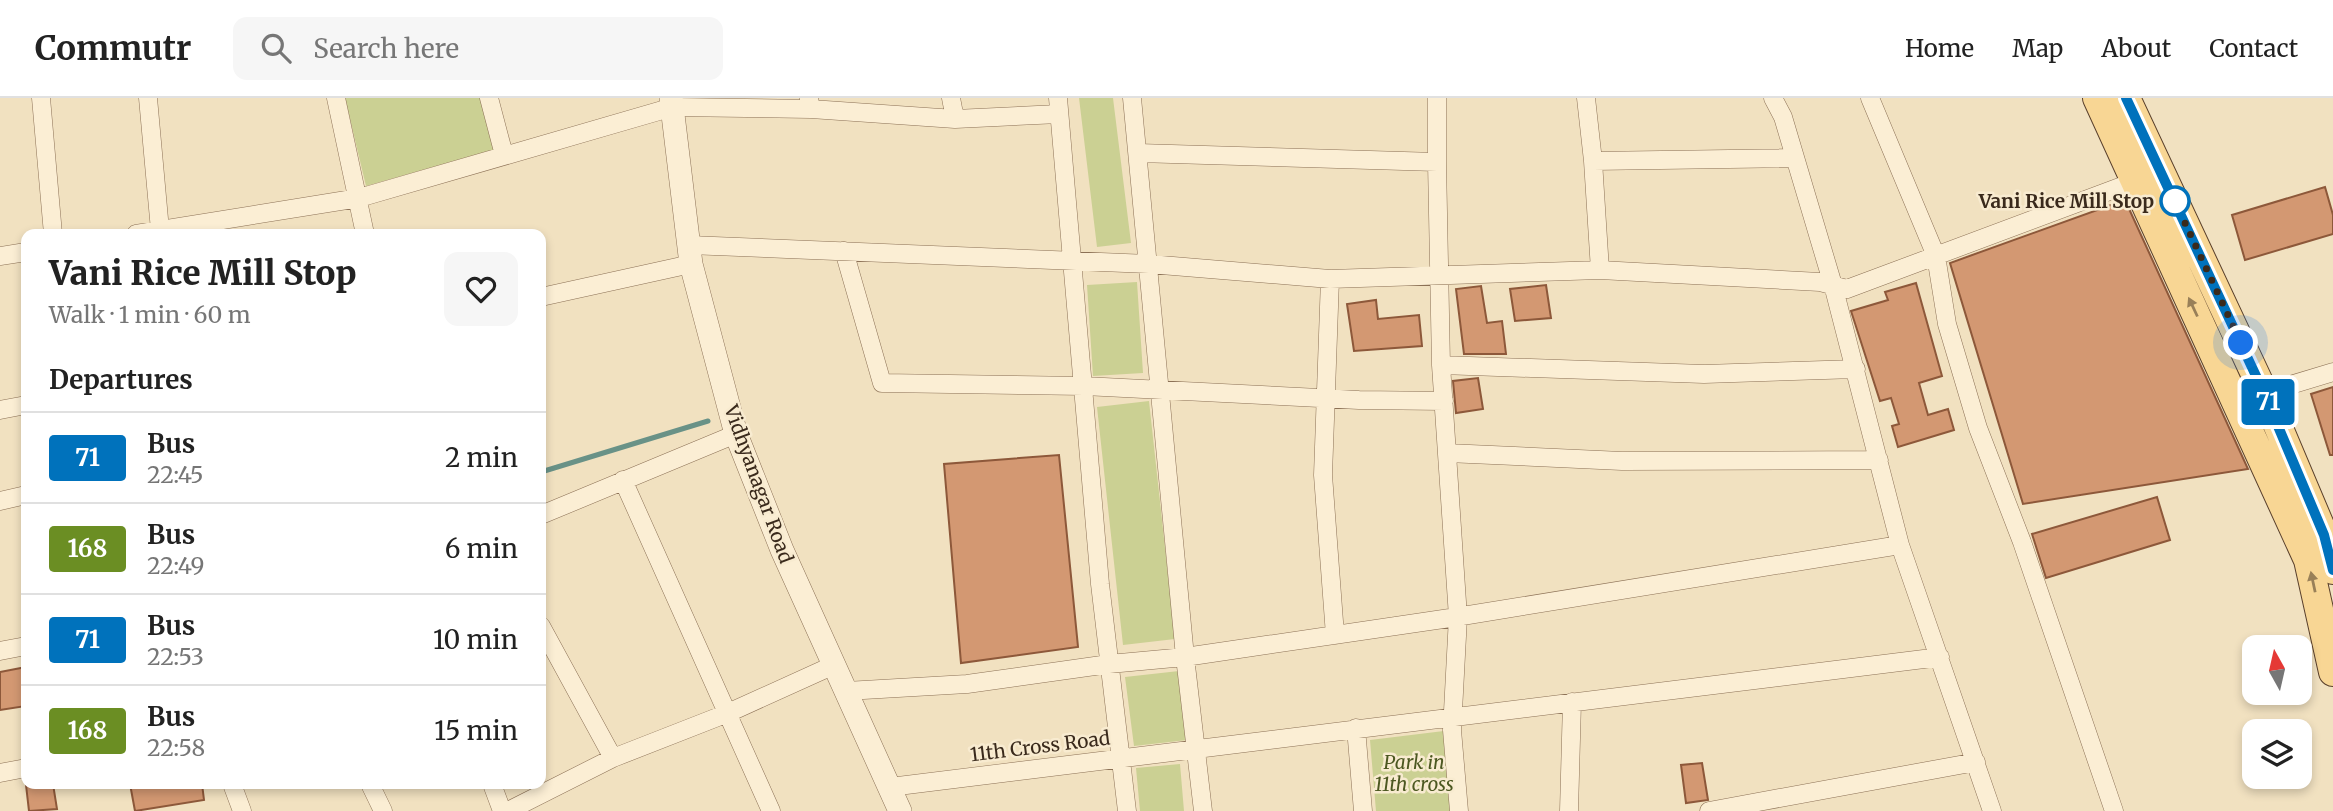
<!DOCTYPE html>
<html lang="en">
<head>
<meta charset="utf-8">
<style>
	:root { --surface:#fff; --page:#f6f6f6; --text:#222; --muted:#767676; --line:#e0e0e0 }
	body { margin:0; font-family:Merriweather,serif; background:var(--page); color:var(--text); height:100vh; display:flex; flex-direction:column; font-size:26px; white-space:nowrap }
	* { box-sizing:border-box; margin:0 }
	p { font-size:23px; color:var(--muted) }
	.icon { flex:none; width:38px; height:38px; fill:none; stroke:currentColor; stroke-width:2; stroke-linecap:round; stroke-linejoin:round }
	.map { position:relative; flex:1; overflow:hidden }
	.details { position:absolute; left:21px; top:131px; width:525px; height:560px; display:flex; flex-direction:column; background:var(--surface); border-radius:14px; box-shadow:0 4px 10px #0003 }
	.details>* { flex:none }
	.badge { padding:0 14px; border-radius:5px; font-size:24px; line-height:46px }
	.needle { width:46px; rotate:352deg }
	.fabs { position:absolute; left:2242px; top:537px; display:grid; gap:14px }
	.fabs a { display:grid; place-items:center; width:70px; height:70px; border-radius:14px; background:var(--surface); box-shadow:0 4px 10px #0003; font-size:35px }
	.you { position:absolute; width:35px; height:35px; margin:-18px; border:5px solid #fff; border-radius:50%; background:#1a73e8; box-shadow:0 0 0 10px #1a73e833 }
	.map>.badge { position:absolute; translate:-50% -50%; box-shadow:0 0 0 4px #fff }
	h2 { padding:0 28px; font-size:26px; line-height:63px }
	.round { display:grid; place-items:center; flex:none; width:74px; height:74px; border-radius:14px; background:var(--page) }
	.headline { display:flex; align-items:center; justify-content:space-between; height:119px; padding:0 28px }
	h1 { font-size:33px; font-weight:800; line-height:52px }
	ul { padding:0; list-style:none }
	li { display:flex; align-items:center; gap:21px; height:91px; padding:0 28px; border-top:2px solid var(--line) }
	li div { flex:1 }
	li b { display:block; font-size:26px }
	li em { font-style:normal }
	li .badge { min-width:77px; font-weight:700; text-align:center }
	header { display:flex; align-items:center; gap:42px; box-sizing:border-box; height:98px; padding:0 35px; background:var(--surface); border-bottom:2px solid var(--line) }
	header strong { font-size:33px }
	nav { display:flex; gap:38px; margin-inline-start:auto; font-size:24px }
	.search { width:490px; height:63px; background:var(--page); display:flex; align-items:center; gap:18px; box-sizing:border-box; padding:0 24px; border-radius:14px; color:var(--muted); font-size:26px }
	.map>svg:first-child { display:block }
	.green { fill:#cbd093 }
	.lines { fill:none; stroke-linecap:round; stroke-linejoin:round }
	.stream { stroke:#699287; stroke-width:5 }
	.building { fill:#d39872; stroke:#8d583a; stroke-width:2 }
	.minor-casing { stroke:#8c7156; stroke-width:19 }
	.tertiary-casing { stroke:#8c7156; stroke-width:24 }
	.primary-casing { stroke:#593f2b; stroke-width:30 }
	.minor { stroke:#fbeed4; stroke-width:18 }
	.tertiary { stroke:#fbeed4; stroke-width:23 }
	.primary { stroke:#f8d694; stroke-width:28 }
	.oneway { fill:#998058 }
	.line-casing { stroke:#fff; stroke-width:16 }
	.line { stroke:#0072bc; stroke-width:10 }
	.walk { stroke:#3a2a1c; stroke-width:7; stroke-dasharray:0 12.6 }
	.stop-dot { fill:#fff; stroke:#0072bc; stroke-width:3.5 }
	.labels { text-anchor:middle; stroke-width:5; stroke-linejoin:round; paint-order:stroke }
	.stop-label { font-size:19px; font-weight:bold; fill:#3a2a1c; stroke:#f8ebd0; text-anchor:end }
	.street-label { font-size:19px; fill:#3a2a1c; stroke:#f8ebd0 }
	.park-label { font-size:19px; font-style:italic; fill:#4c5821; stroke:#f8ebd0 }
</style>
</head>
<body>
<header>
<strong>Commutr</strong>
<div class="search"><svg class="icon" aria-label="search" viewBox="0 0 24 24"><circle cx="10" cy="10" r="6"/><path d="M15 15l6 6"/></svg>Search here</div>
<nav><a>Home</a><a>Map</a><a>About</a><a>Contact</a></nav>
</header>
<div class="map">
<svg width="2333" height="713" viewBox="0 0 2333 713">
	<rect width="100%" height="100%" fill="#f1e1c0"/>
	<path class="green" d="M345,0H481L494,52L366,88Z
		M1079,0H1113L1131,145L1097,149Z
		M1137,184L1143,275L1093,278L1087,187Z
		M1149,303L1175,541L1123,547L1097,309Z
		M1179,573L1187,642L1134,648L1125,579Z
		M1452,632L1453,713H1376L1370,642Z
		M1180,666L1184,713H1140L1136,670Z"/>
	<g class="lines">
		<path class="stream" d="M541,374L708,323"/>
	</g>
	<path class="building" d="M2325,89L2333,117V136L2245,162L2232,117Z
		M2125,102L2248,371L2023,406L1950,165Z
		M1916,185L1942,278L1919,285L1928,317L1948,311L1954,332L1898,349L1892,328L1899,326L1891,300L1880,303L1851,213L1888,202L1885,194Z
		M1546,187L1551,220L1515,223L1510,191Z
		M1481,188L1487,225L1502,223L1506,256H1464L1456,191Z
		M1376,202L1378,221L1419,217L1422,248L1354,253L1347,206Z
		M1478,280L1483,311L1456,315L1453,283Z
		M2333,289V357H2330L2311,296Z
		M1059,357L1078,549L961,565L944,366Z
		M2157,399L2170,442L2046,480L2032,436Z
		M26,569V608L0,612V574Z
		M1702,665L1708,702L1686,705L1681,667Z
		M35,686H53L57,711L29,713L26,687Z
		M130,686H202L204,702L135,713Z"/>
	<g class="lines">
		<g class="minor-casing">
			<path id="minor" d="M41,0L53,136
				M148,0L160,132
				M336,0L365,136
				M489,0L504,57
				M809,0L811,11L955,21
				M951,0L955,21L1059,16
				M1058,0L1100,486L1127,713
				M1132,0L1185,559L1203,713
				M1586,0L1593,63L1600,172
				M1870,0L1936,158L1947,226L1978,330L2022,444L2114,713
				M1138,55L1437,64V0
				M1593,63L1793,60
				M1437,64L1441,267L1458,519L1452,632L1459,713
				M136,136L359,100L673,9L811,11
				M689,147L1149,166L1330,181L1600,172L1820,184L1847,191L2144,80
				M844,153L882,285L1084,288L1359,302L1444,303
				M0,158L26,154
				M1330,181L1323,377L1335,537
				M541,199L691,166
				M1441,267L1704,276L1856,271
				M2264,295L2333,274
				M0,312L26,307
				M1447,355L1622,363L1879,362
				M623,382L771,713
				M0,403L26,397
				M541,417L736,336
				M1900,447L1992,713
				M541,528L613,660
				M0,553L26,548
				M846,593L967,586L1109,566L1185,559L1450,520L1900,447L1833,187L1783,19L1773,0
				M1356,630L1363,713
				M0,675L26,670
				M232,686L242,713
				M370,686L383,713
				M492,686L502,713
				M890,689L1940,559
				M508,713L613,660L728,615L834,567
				M1569,713L1572,604
				M1709,713L1976,664"/>
		</g>
		<g class="tertiary-casing">
			<path id="tertiary" d="M671,0L691,166L736,336L782,452L900,713"/>
		</g>
		<g class="primary-casing">
			<path id="primary" d="M2097,0L2308,462L2333,574
				M2126,0L2264,295L2324,437L2333,472"/>
		</g>
		<use href="#minor" class="minor"/>
		<use href="#tertiary" class="tertiary"/>
		<use href="#primary" class="primary"/>
	</g>
	<defs><path id="oneway-solid" d="M-6-.8H1V-3.2L6.5 0L1 3.2V.8H-6Z" transform="scale(1.75)"/></defs>
	<g class="oneway">
		<use href="#oneway-solid" transform="translate(2193 209) rotate(-115)"/>
		<use href="#oneway-solid" transform="translate(2313 484) rotate(-102)"/>
	</g>
	<g class="lines">
		<g class="line-casing">
			<path id="line" d="M2126,0L2264,295L2324,437L2333,472"/>
		</g>
		<use href="#line" class="line"/>
		<path class="walk" d="M2175,103L2172,97L2241,245"/>
	</g>
	<circle class="stop-dot" cx="2175" cy="103" r="14"/>
	<g class="labels">
		<g class="stop-label">
			<text x="2154" y="110">Vani Rice Mill Stop</text>
		</g>
		<g class="street-label">
			<text transform="translate(759 386) rotate(70)" y="7">Vidhyanagar Road</text>
			<text transform="translate(1040 648) rotate(-7)" y="7">11th Cross Road</text>
		</g>
		<g class="park-label">
			<text x="1414" y="671">Park in<tspan x="1414" dy="22">11th cross</tspan></text>
		</g>
	</g>
</svg>
<div class="fabs">
<a><svg class="needle" viewBox="-14 -14 28 28"><path d="M0-13l5 13h-10z" fill="#e53935"/><path d="M0 13l5-13h-10z" fill="#767676"/></svg></a>
<a><svg class="icon" aria-label="layers" viewBox="0 0 24 24"><path d="M12 4l9 5-9 5-9-5zM3 14l9 5 9-5"/></svg></a>
</div>
<div class="you" style="left:2241px;top:245px"></div>
<b class="badge" style="left:2268px;top:304px;background:#0072bc;color:#fff">71</b>
<section class="details">
<div class="headline"><div><h1>Vani Rice Mill Stop</h1><p>Walk · 1 min · 60 m</p></div><a class="round"><svg class="icon" aria-label="heart" viewBox="0 0 24 24"><path d="M12 20l-8-8c-3-5 5-10 8-4 3-6 11-1 8 4z"/></svg></a></div>
<h2>Departures</h2>
<ul>
<li><span class="badge" style="background:#0072bc;color:#fff">71</span><div><b>Bus</b><p>22:45</p></div><em>2 min</em></li>
<li><span class="badge" style="background:#6b8e23;color:#fff">168</span><div><b>Bus</b><p>22:49</p></div><em>6 min</em></li>
<li><span class="badge" style="background:#0072bc;color:#fff">71</span><div><b>Bus</b><p>22:53</p></div><em>10 min</em></li>
<li><span class="badge" style="background:#6b8e23;color:#fff">168</span><div><b>Bus</b><p>22:58</p></div><em>15 min</em></li>
</ul>
</section>
</div>
</body>
</html>
